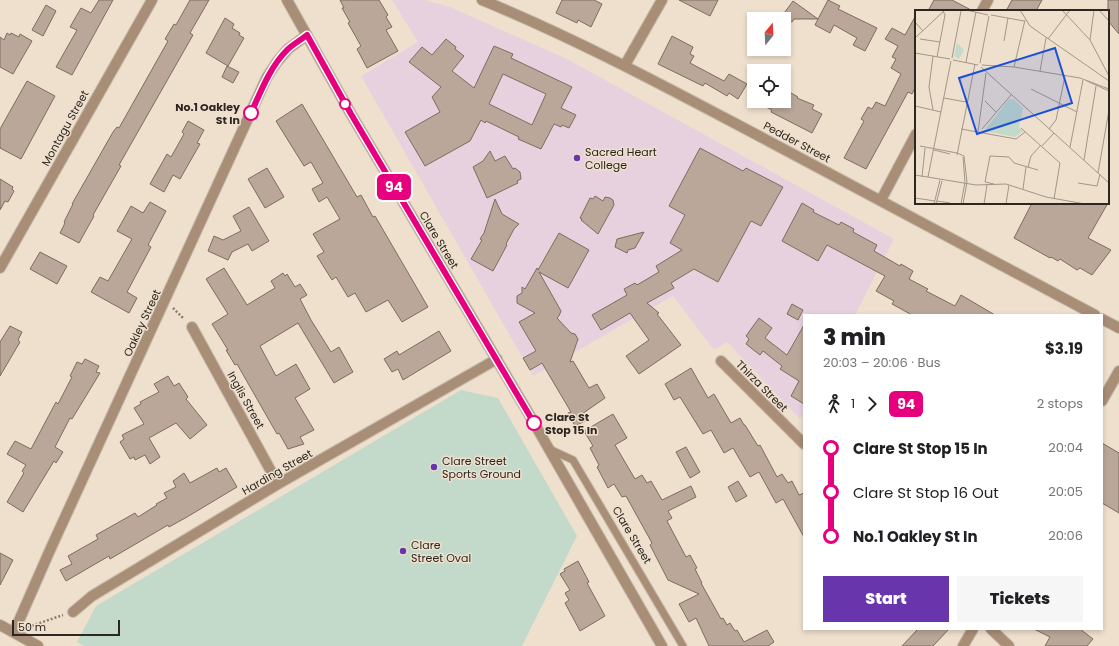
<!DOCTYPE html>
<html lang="en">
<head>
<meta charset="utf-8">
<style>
	:root { --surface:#fff; --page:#f6f6f6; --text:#202124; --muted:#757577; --accent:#6835ac }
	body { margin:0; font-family:Poppins,sans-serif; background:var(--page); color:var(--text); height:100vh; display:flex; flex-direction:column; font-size:15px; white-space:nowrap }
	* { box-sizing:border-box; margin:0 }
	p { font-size:13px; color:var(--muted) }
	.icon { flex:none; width:22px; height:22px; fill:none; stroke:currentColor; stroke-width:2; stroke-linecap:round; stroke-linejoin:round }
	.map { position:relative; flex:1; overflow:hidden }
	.details { position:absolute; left:803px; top:314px; width:300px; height:316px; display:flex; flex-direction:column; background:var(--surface); border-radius:0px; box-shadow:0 2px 6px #0003 }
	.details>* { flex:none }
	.badge { padding:0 8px; border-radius:6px; font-size:14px; line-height:26px }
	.needle { width:26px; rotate:18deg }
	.controls { position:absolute; left:747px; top:12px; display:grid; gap:8px }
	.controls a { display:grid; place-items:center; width:44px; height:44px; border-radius:0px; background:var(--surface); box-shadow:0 2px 6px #0003; font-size:20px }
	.scale { position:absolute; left:12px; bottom:10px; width:108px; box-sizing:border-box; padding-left:4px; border:2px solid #2d2721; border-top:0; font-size:11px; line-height:14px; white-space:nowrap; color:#2d2721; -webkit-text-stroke:3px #efe0ce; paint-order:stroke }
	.map>.badge { position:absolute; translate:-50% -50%; box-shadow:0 0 0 2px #fff }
	.legs { display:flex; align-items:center; gap:6px; height:44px; padding:0 20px; font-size:13px }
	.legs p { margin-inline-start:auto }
	.overview { display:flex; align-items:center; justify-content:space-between; height:68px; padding:0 20px }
	h1 { font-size:22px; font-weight:800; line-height:30px }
	.action { display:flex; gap:8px; margin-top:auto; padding:8px 20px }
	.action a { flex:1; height:46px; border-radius:0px; background:var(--accent); color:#fff; font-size:16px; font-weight:800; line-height:46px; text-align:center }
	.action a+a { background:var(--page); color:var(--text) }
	ul { padding:0 20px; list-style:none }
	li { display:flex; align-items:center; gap:14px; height:44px; font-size:15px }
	li i { display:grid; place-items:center; width:6px; height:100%; margin:0 5px; background:currentColor }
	li i::after { content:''; width:10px; height:10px; margin:-5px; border:3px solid; border-radius:50%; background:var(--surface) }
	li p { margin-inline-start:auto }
	li:first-child i { background:linear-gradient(#0000 50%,currentColor 0) }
	li:last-child i { background:linear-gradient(currentColor 50%,#0000 0) }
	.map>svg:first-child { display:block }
	.education { fill:#e7d1df }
	.green { fill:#c3d9ca }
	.building { fill:#baa799; stroke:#7d6c5f; fill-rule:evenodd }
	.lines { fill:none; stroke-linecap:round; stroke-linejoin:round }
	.lane-casing { stroke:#c8bbab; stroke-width:9 }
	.street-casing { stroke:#c8bbab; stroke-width:12 }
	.path { stroke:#877d72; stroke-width:2.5; stroke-dasharray:2 2; stroke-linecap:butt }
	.lane { stroke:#a98e77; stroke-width:7 }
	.street { stroke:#a98e77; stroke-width:10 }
	.line-1-casing { stroke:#fff; stroke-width:9 }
	.line-1 { stroke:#e6007e; stroke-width:6 }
	.stop-1-dot { fill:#fff; stroke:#e6007e; stroke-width:2 }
	.poi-dot { fill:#6835ac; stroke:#efe0ce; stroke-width:1.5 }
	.labels { text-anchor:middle; stroke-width:3; stroke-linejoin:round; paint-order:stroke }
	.stop-label { font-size:11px; font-weight:bold; fill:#2d2721; stroke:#efe0ce; text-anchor:end }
	.street-label { font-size:11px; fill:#2d2721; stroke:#efe0ce }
	.poi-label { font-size:11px; fill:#2d2721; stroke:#efe0ce; text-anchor:start }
	.inset-road { fill:none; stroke:#a19689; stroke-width:1 }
	.view { fill:#1d4ed8; fill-opacity:0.15; stroke:#1d4ed8; stroke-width:2 }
	.inset-edge { fill:none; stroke:#2d2721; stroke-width:2 }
</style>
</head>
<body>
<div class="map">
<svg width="1119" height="646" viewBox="0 0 1119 646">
	<rect width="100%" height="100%" fill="#efe0ce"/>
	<path class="education" d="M392,0H425L450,7L567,59L894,239L855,315H804V412L800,419L727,342L714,350L673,296L533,376L361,76L418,42Z"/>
	<path class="green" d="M461,390L498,398L577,536L522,646H84L77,642L96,606Z"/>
	<path class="building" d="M99,0H113L72,75L56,67L77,30L70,27L81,8L91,13Z
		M190,0H209L190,33L193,35L119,165L121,166L93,215L94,216L79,243L60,233L65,223L64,222L73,204H72L113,132L117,127L119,128L168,41L165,39L174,24L176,25Z
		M340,0H379L388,15L386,17L392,27L386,30L398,51L367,68L357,49L361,46L348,23L350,22L342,8H344Z
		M562,0H594L602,4L591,27L578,20L577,23L556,13Z
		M679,0H718L710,16Z
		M828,0L840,6L838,9L877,28L865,51L853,45L857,38L834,25L830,33L815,25L818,19H794L792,22L782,16L793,1L818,19Z
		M934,0H952L973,11H928Z
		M1012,0H1042L1036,11H1006Z
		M1108,0H1119V34L1108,21Z
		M46,5L56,11L43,36L32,30Z
		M916,15V86L912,94L908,92L866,169L844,158L864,121L861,119L868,107L872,109L876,102L885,106L901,74L891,68L896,59L892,57L898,46L885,39L892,28L905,35Z
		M225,18L234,24L232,28L240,33L239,35L244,38L228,66L206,53Z
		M7,33L10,35L11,33L19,37L20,34L32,41L13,74L0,67V37L4,40Z
		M672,36L693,47L690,54L694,56L690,63L724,81L729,74L747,84L738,99L729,93L727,96L705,83L703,86L658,64Z
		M446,39L456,47L455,49L464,56L452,71L474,88L494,46L513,54L511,58L572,87L561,108L576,115L569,128L562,125L561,127L554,124L541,149L518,139L519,137L486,121L485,123L481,120L470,141L425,166L405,132L440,112L432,97L441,87L409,62L422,47L432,55ZM503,74L546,94L532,125L489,104Z
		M227,66L239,72L233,83L222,77Z
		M27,81L55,96L21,159L0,148V129Z
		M784,89L798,97L797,98L814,105L812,109L822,114L812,133L771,112L772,110L754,101H784Z
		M302,104L357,197L361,195L373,217L375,216L428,307L402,322L388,300L366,312L355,293L348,297L336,277L332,280L317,256L324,252L313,234L340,219L327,197L319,202L312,189L323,183L311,162L304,166L276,121Z
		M188,121L204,130L197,143L200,144L180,179L173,175L164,192L150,184L167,154L171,157L184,134L182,132Z
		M700,148L743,171L746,168L783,187L761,226L751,221L718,282L694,269L671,283L674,288L647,303L659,313L657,314L681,345L639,374L626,356L649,340L630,313L601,330L592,315L627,295L624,289L635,283L637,285L659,272L656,266L682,250L670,243L685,215L669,206Z
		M490,151L495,161L505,156L513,169L515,168L520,172L521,179L517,181L518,183L487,198L473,167L483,161Z
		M267,168L284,197L265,208L248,179Z
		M0,179L13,187L12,189L14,191L8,202L5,201L0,210Z
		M595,196L603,201L605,197L610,198L613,200L614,205L598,234L581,220L582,219L580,218L590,198L593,199Z
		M495,199L502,214L519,224L514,229L506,244L507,245L493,271L471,259L482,240L480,239L484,233Z
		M150,202L166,211L148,245L151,247L127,292L137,298L129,313L91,292L100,277L108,281L132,239L117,231L131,206L143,213Z
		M802,203L814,210L813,212L839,225L841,222L854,229L853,232L877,245L874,251L900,266L901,264L913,271L909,279L928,289L926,291L955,306L961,295L995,315H912L892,304L894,301L876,291L885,276L827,245L818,261L782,241Z
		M1032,203H1108L1088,238L1111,250L1092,275L1080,268L1077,270L1060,259L1058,261L1051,257L1050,258L1014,238Z
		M249,207L269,241L252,251L248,244L232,252L228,260L208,251L214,236L223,240L241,231L233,216Z
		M644,232L635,248L628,250L627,253L615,247L617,239Z
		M559,233L589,250L568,288L539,272L561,311L559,316L557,318L571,333L575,334L578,339L570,362L573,361L589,388L597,384L605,398L582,414L587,420L575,426L568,413L571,412L542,363L530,370L523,358L536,351L519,322L535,313L517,303V296L522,293V287L525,289L537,268L538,270Z
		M40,252L67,266L57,284L30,269Z
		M224,268L247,305L275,288L271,281L283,273L285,276L287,274L295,287L300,284L307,295L300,299L311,320L331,352L339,347L353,372L334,383L298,323L260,346L276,376L296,364L310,389L295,398L314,430L300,437L304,444L288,449L279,433L277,434L237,364L235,365L226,350H228L212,324L228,314L206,279Z
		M792,304L803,310L798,320L787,314Z
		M759,318L772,328L765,338L787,355L804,325V404L791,396L799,381L780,369L782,366L763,351L760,355L746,344L749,339L746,336Z
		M10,326L22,332L18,340L20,342L0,376V342Z
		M439,331L451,351L403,380L398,369L392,372L384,359L397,351L399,355Z
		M85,359L99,366L96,372L100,373L72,419L70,418L55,447L63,452L56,463L54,461L23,512L7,502L24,473L22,471L26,465L7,454L15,441L31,449L56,402L58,404L72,377L70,376L77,362L82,364Z
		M691,368L708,398L714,394L731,423L740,418L744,425H745L758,446L760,445L777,477L782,474L788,483L792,481L799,495L804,493V537L783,499L776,503L759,472L750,477L733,448L724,453L711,430L703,434L680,397L674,400L665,384Z
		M168,376L174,386L179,383L188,397L186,399L207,425L190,439L176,423L149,438L160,457L150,464L145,455L135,460L134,457L130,459L120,442L124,439L122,435L144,424L134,408L141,404L140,402L159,392L154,384Z
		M613,414L627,438L615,445L635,479L642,475L647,483L651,481L662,500L691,486L696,497L668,511L672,518L667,521L686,557L690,555L697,568L695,569L702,583H701L721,619L723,618L727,625L730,623L735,631L737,630L744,642L767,630L774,642L768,646H709L696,618L689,622L679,604L699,594L668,580L650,545L652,543L626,496L622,497L614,484L608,488L597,467L599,465L590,448L593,446L584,431Z
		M1102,443L1119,453V513L1102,503Z
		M686,447L700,472L690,478L676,452Z
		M217,468L219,472L226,468L237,487L187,517L169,527L168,525L110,559L109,556L66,581L60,570L72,564L68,556L98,539L96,535L135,513L138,517L157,505L156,504L167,498L164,493L176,487L173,481L184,473L190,483Z
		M738,481L747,496L736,502L728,487Z
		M0,553L13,560L0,585Z
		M578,561L589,582L587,583L605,616L580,631L565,603L569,600L565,593L570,590L560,574L565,571L564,569Z
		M918,629H949L933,646H902Z
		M1034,629H1080L1093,639L1087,646H1045L1050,637Z"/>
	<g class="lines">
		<g class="lane-casing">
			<path id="lane" d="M549,449L573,460L683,646"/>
		</g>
		<g class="street-casing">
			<path id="street" d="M287,0L351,114L526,409L662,646
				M482,0C577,39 668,88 759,136C871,195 983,255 1095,315
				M982,11L988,0
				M625,65L662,0
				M881,200L916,134
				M0,268L152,0
				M1102,319L1119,328
				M192,327L278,484
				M721,361L804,444
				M1102,401L1119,371
				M73,612L92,596L278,484L497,359
				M0,625L38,646
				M991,629L1009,646
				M14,632L50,550L267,77L277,62L288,49L307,35
				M963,646L973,629"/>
		</g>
		<path class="path" d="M173,308L184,319
			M28,627L63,615"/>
		<use href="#lane" class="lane"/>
		<use href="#street" class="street"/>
	</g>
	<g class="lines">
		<g class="line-1-casing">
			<path id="line-1" d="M251,113C261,91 270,67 287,50C293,44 301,40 307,35L351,114L534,423"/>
		</g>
		<use href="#line-1" class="line-1"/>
	</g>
	<g class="stop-1-dot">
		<circle cx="345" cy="104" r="5"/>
		<circle cx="251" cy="113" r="7"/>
		<circle cx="534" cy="423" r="7"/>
	</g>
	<g class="poi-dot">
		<circle cx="577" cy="158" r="4"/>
		<circle cx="434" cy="467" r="4"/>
		<circle cx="403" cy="551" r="4"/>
	</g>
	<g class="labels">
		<g class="stop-label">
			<text x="240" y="111">No.1 Oakley<tspan x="240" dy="13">St In</tspan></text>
			<text x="545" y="421" text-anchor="start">Clare St<tspan x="545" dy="13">Stop 15 In</tspan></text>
		</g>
		<g class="street-label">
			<text transform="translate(65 128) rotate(-61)" y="4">Montagu Street</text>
			<text transform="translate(797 142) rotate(28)" y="4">Pedder Street</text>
			<text transform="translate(439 240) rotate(59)" y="4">Clare Street</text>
			<text transform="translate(142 323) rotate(-65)" y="4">Oakley Street</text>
			<text transform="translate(762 386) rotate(45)" y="4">Thirza Street</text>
			<text transform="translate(246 400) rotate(61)" y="4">Inglis Street</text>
			<text transform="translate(277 472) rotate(-30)" y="4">Harding Street</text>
			<text transform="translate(632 535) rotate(59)" y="4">Clare Street</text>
		</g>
		<g class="poi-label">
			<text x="585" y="156">Sacred Heart<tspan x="585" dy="13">College</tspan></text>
			<text x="442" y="465">Clare Street<tspan x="442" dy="13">Sports Ground</tspan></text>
			<text x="411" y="549">Clare<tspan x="411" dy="13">Street Oval</tspan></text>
		</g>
	</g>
	<g transform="translate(915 10)">
		<rect width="194" height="194" fill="#efe0ce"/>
		<path d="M42,33L49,40L44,49L39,46ZM94,89H98L108,98L104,118L108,121L100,127L69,121Z" fill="#c3d9ca"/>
		<path class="inset-road" d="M51,0L73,5M105,0L115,16L194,71M147,0L175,30L194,66M184,0L194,11M76,5L109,11M0,12L8,21M0,28L30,0M5,29L25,32M133,29L155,0M175,30L179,0M89,31L93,8M0,43L35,49M22,47L30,5L28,1M37,48L46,1M38,50L63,55M51,52L61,2M65,53L74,6M67,55L99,57L165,68L194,79M66,57L194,173M99,57L110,10M125,61L131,28M172,71L194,81M116,79L162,102M29,88L51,92M70,91L81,102M0,96L26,102M18,100L14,77L18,46M106,118L145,153L139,189M46,119L101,129L110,122M67,119L96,85M134,119L141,110L150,66M63,122L71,63M5,136L42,143L49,146L52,172L48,194M127,136L139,123M155,137L168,70M19,140L35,144M42,145L60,54M169,150L181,76M113,157L116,146L126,135M183,163L194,100M0,165L61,175L91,174L131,187L170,194M7,167L10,138M13,167L36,51M163,173L182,176L185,164M79,174L70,172L75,146L94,147L99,153L123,160M108,179L111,157M0,188L20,191M22,191L35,193M19,194L25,170M21,194L27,171M46,194L50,172L48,147M69,194L72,175M91,194L94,175"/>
		<path class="view" d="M140,38L157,93L62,124L44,68Z"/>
		<rect width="194" height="194" class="inset-edge"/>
	</g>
</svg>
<div class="controls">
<a><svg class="needle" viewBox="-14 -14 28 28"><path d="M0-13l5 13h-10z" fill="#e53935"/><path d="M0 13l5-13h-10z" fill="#757577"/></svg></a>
<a><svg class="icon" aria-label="locate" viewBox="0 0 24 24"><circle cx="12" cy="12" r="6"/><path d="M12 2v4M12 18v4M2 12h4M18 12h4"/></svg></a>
</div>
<div class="scale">50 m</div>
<b class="badge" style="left:394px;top:187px;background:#e6007e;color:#fff">94</b>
<section class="details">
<div class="overview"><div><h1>3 min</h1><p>20:03 – 20:06 · Bus</p></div><b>$3.19</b></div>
<div class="legs"><svg class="icon" aria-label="walk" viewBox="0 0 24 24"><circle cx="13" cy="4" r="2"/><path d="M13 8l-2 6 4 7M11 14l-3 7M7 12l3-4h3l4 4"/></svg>1<svg class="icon" aria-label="forward" viewBox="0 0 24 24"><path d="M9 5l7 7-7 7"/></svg><b class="badge" style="background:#e6007e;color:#fff">94</b><p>2 stops</p></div>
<ul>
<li><i style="color:#e6007e"></i><b>Clare St Stop 15 In</b><p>20:04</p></li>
<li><i style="color:#e6007e"></i><span>Clare St Stop 16 Out</span><p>20:05</p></li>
<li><i style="color:#e6007e"></i><b>No.1 Oakley St In</b><p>20:06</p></li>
</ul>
<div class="action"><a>Start</a><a>Tickets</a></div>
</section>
</div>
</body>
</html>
